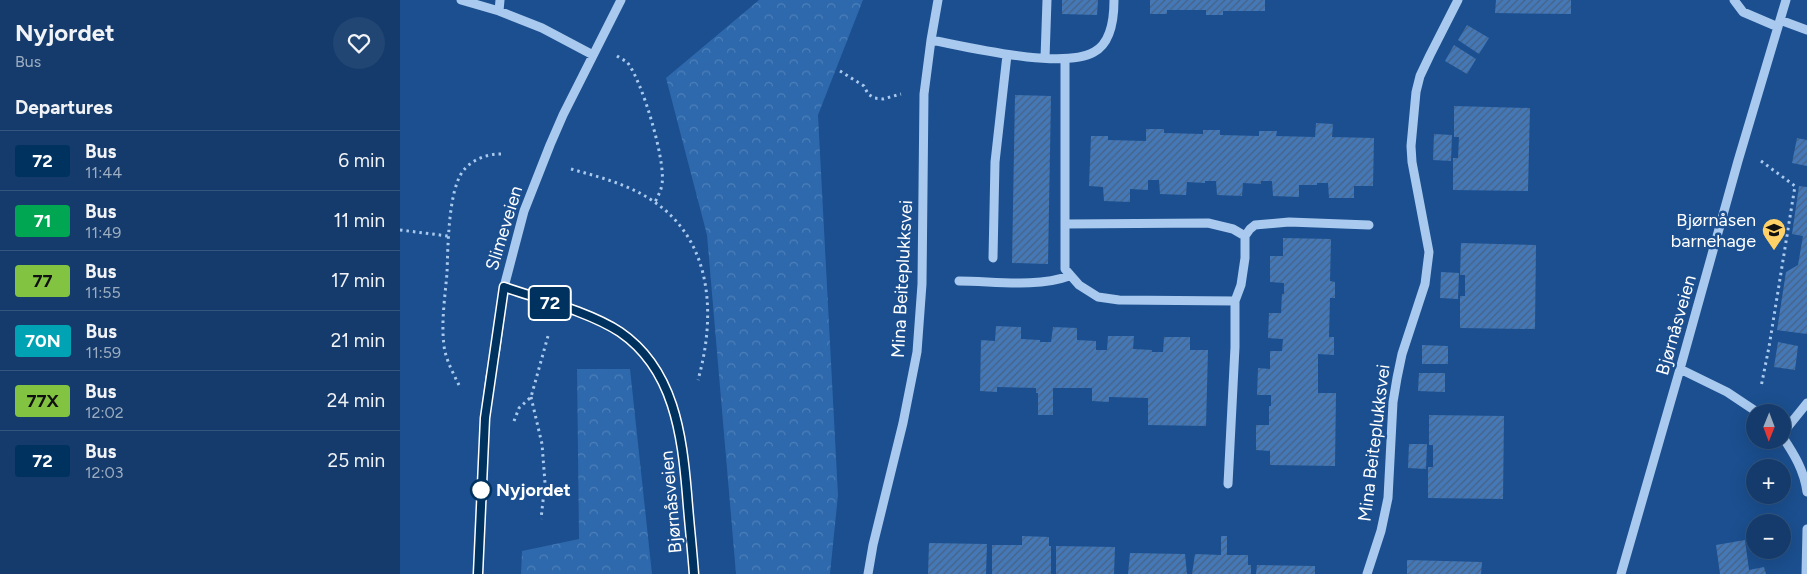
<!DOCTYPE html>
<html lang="en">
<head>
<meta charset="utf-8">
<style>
	:root { --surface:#143b6b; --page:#214673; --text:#f1f3f6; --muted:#9dadc1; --line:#33557e }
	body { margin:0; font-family:Figtree,sans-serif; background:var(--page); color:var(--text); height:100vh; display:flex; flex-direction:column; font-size:19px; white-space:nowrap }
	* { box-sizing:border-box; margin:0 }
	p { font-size:16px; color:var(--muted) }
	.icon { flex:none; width:28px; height:28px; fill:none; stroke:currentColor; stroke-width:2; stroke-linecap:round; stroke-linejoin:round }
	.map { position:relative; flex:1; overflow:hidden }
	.details { display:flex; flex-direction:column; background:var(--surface); width:400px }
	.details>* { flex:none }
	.badge { padding:0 10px; border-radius:4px; font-size:18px; line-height:32px }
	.needle { width:32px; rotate:181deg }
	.tools { position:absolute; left:1346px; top:404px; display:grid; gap:10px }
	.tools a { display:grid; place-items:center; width:45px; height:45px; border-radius:50%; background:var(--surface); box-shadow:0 5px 20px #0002,0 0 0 1px var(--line); font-size:25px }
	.map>.badge { position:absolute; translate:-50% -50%; box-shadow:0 0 0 2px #fff }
	h2 { padding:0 15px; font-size:19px; line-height:45px }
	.round { display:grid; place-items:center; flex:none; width:52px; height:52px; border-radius:26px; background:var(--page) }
	.headline { display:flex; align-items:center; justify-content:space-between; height:85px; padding:0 15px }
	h1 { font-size:24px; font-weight:700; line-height:38px }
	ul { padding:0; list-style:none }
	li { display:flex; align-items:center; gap:15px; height:60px; padding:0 15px; border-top:1px solid var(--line) }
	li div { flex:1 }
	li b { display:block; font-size:19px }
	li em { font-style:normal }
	li .badge { min-width:55px; font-weight:700; text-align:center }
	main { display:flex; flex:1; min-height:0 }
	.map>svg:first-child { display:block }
	.forest { fill:url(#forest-crowns) }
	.building { fill:url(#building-hatch) }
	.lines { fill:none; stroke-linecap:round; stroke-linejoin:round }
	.path { stroke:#a9c9ee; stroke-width:3; stroke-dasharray:2.5 4; stroke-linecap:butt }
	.minor { stroke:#a9c9ee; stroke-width:9 }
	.line-casing { stroke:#fff; stroke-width:11 }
	.line { stroke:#003260; stroke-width:8 }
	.stop-dot { fill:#fff; stroke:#003260; stroke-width:2.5 }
	.labels { text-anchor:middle; stroke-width:5; stroke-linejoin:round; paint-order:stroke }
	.poi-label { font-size:18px; fill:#fff; stroke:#1b4f8f; text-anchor:end }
	.street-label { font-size:18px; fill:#fff; stroke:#1b4f8f }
	.stop-label { font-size:18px; font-weight:bold; fill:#fff; stroke:#1b4f8f; text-anchor:start }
</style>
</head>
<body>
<main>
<section class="details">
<div class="headline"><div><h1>Nyjordet</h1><p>Bus</p></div><a class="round"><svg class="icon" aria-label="heart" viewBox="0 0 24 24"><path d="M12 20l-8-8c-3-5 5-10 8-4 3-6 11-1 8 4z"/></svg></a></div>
<h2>Departures</h2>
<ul>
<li><span class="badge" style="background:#003260;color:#fff">72</span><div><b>Bus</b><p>11:44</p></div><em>6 min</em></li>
<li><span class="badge" style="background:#00a651;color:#fff">71</span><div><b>Bus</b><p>11:49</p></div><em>11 min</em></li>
<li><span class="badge" style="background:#82c341;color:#111">77</span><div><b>Bus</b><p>11:55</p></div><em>17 min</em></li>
<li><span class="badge" style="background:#00a3b4;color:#fff">70N</span><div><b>Bus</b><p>11:59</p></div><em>21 min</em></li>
<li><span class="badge" style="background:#82c341;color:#111">77X</span><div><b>Bus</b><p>12:02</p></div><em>24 min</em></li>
<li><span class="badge" style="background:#003260;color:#fff">72</span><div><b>Bus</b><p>12:03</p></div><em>25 min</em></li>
</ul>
</section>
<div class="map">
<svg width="1407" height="574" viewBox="0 0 1407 574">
	<defs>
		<pattern id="forest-crowns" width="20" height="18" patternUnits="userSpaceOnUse" patternTransform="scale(1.25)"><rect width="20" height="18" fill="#2e69ad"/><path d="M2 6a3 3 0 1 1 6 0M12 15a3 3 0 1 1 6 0" fill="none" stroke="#4d80b9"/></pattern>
		<pattern id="building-hatch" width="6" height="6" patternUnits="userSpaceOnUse" patternTransform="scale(1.25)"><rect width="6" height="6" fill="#4478b7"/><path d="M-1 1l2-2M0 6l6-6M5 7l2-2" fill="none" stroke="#486282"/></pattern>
	</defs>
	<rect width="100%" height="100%" fill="#1b4f8f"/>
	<path class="forest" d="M359,0H463L418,115L438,495L430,574H336L307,235L266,78Z
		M177,369H230L252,574H121L122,551L179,539Z"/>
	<path class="building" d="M662,0H698L697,15L662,14Z
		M750,0H865V11H823V15H806V10H767V14H750Z
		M1096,0H1171V14L1095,13Z
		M1067,25L1089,38L1079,54L1058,40Z
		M1054,45L1076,59L1067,74L1045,61Z
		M615,95L651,96L648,264L612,263Z
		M1054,106L1130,108L1128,191L1053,190V158H1058L1059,137H1054Z
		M916,123L933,124L932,137L974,138L973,186H954V198H929L928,183H917V185H899V197L873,196L872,181H861V184L843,183L842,196L817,195L816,181H805V183L787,182L786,195L760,194L759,180H748V190L730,189V202L704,201L703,187L689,186L691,136H708V140L746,141V129H764V133L803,134V130H820V135L859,136V131H877L876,136L915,137Z
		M1034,134L1052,135L1051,161L1033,160Z
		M1397,138L1407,140V166L1392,163Z
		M1399,186L1407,187V334L1377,330L1386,272L1398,265L1403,236L1392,234Z
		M883,238L931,239L930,281L935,282V298H930L929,337H934V355L918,354V393H936L935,466L870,465V451L856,450V425H869V406H871V395H857L858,368L870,369V351H882L883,339L868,338L869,313H881L882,294H884V283L870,282V256H883Z
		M1061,243L1136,245L1135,329L1060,328V296H1065V275H1060Z
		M1041,272L1059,273L1058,299L1040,298Z
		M596,326L621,327V339L640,340V342H651L653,327L677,328V340L696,341V350H707L708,336H734L733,349L752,350V352H763L764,337H790V350H808L806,426L748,425V398L709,397V402L692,401V388H653V415H638V393H636V388L597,387V392L580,391L581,340L595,341Z
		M1378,342L1398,346L1395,370L1374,367Z
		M1022,345L1048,346V364H1022Z
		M1019,373H1045V392L1018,391Z
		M1029,415L1104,416L1103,499L1028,498V467H1033V445H1029Z
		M1009,444H1027L1026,469L1008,468Z
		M622,536L649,537V546H651V574H592V545H622Z
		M821,536H827V555H848V565H851V574H792L795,554L821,555Z
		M1345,540L1349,570L1364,567L1366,574H1320L1316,545Z
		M529,543L587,544L586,574H528Z
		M656,546L715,547L714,574H656Z
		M730,553L785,554L787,574H728Z
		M1007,560L1082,562L1081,574H1007Z
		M857,565L915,566V574H856Z"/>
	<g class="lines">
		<path class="path" d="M217,56C220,58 224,60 227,62C242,80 266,161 262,184C261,191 258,196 255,202
			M440,71L464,86L468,94L474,98L483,99L501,94
			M1361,161L1395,186L1369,347L1361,387
			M171,169C199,177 228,184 253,201C313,241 316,316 298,380
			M0,230L48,236
			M59,385C53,373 46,360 44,346C41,322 45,297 47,273C48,248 48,191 63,171C72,159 89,153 104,154
			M131,397L142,444L145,483L141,519
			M114,421L119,408L131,397L148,336"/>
		<path class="minor" d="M61,0L99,11L142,28L193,55
			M1334,0L1343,12L1378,27
			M99,11L100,0
			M1380,20L1407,30
			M531,40C568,47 662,70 694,52C711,43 714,17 714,0
			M645,58L647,0
			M665,59V269L679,285L698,297L719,300L835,301L841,285L845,258V236L850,229L855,225L889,222L969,225
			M665,224L808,223L833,229L845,236
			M593,258L595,162L607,55
			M559,281C593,281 637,288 669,276
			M104,287C139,299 190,311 220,332C274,369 282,434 287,494C289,521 292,547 294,574
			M1280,369L1327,392L1357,412
			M1382,434L1407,403
			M1382,436C1394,454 1404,470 1407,492
			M828,484L835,347V301
			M78,574L85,418L90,377L96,349L104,287L124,211L150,145L163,115L221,0
			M468,574L473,545L503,423L517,352L522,284L524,94L531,40L538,0
			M967,574L981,531L988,498L993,402L997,378L1002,354L1025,284L1029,252L1012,162L1011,146L1016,92L1020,76L1030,55L1058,0
			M1221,574L1280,369L1338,161L1386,0
			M1406,574L1407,529"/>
	</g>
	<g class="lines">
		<g class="line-casing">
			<path id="line" d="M78,574L85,418L104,287C139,299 190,312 220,332C274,369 282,435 287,494C289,521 292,547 294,574"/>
		</g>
		<use href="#line" class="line"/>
	</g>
	<defs>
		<g id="school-pin" transform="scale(1.25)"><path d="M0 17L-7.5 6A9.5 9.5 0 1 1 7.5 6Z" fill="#ffd166" stroke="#1b4f8f"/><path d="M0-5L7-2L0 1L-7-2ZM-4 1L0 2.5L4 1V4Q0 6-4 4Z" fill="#111"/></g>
	</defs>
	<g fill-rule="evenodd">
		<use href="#school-pin" x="1374" y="230"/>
	</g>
	<circle class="stop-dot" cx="81" cy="490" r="10"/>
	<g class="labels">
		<g class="poi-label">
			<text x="1356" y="226">Bjørnåsen<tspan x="1356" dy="21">barnehage</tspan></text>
		</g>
		<g class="street-label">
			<text transform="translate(104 228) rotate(-73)" y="6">Slimeveien</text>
			<text transform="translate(502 279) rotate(-87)" y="6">Mina Beiteplukksvei</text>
			<text transform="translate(1276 325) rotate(-74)" y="6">Bjørnåsveien</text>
			<text transform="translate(974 443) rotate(-83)" y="6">Mina Beiteplukksvei</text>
			<text transform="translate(271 502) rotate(-95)" y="6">Bjørnåsveien</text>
		</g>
		<g class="stop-label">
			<text x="96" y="496">Nyjordet</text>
		</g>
	</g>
</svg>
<div class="tools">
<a><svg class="needle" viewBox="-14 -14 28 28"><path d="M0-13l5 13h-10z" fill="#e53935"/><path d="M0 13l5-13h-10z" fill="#9dadc1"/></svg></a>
<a>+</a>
<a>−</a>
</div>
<b class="badge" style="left:150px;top:303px;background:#003260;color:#fff">72</b>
</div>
</main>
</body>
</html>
